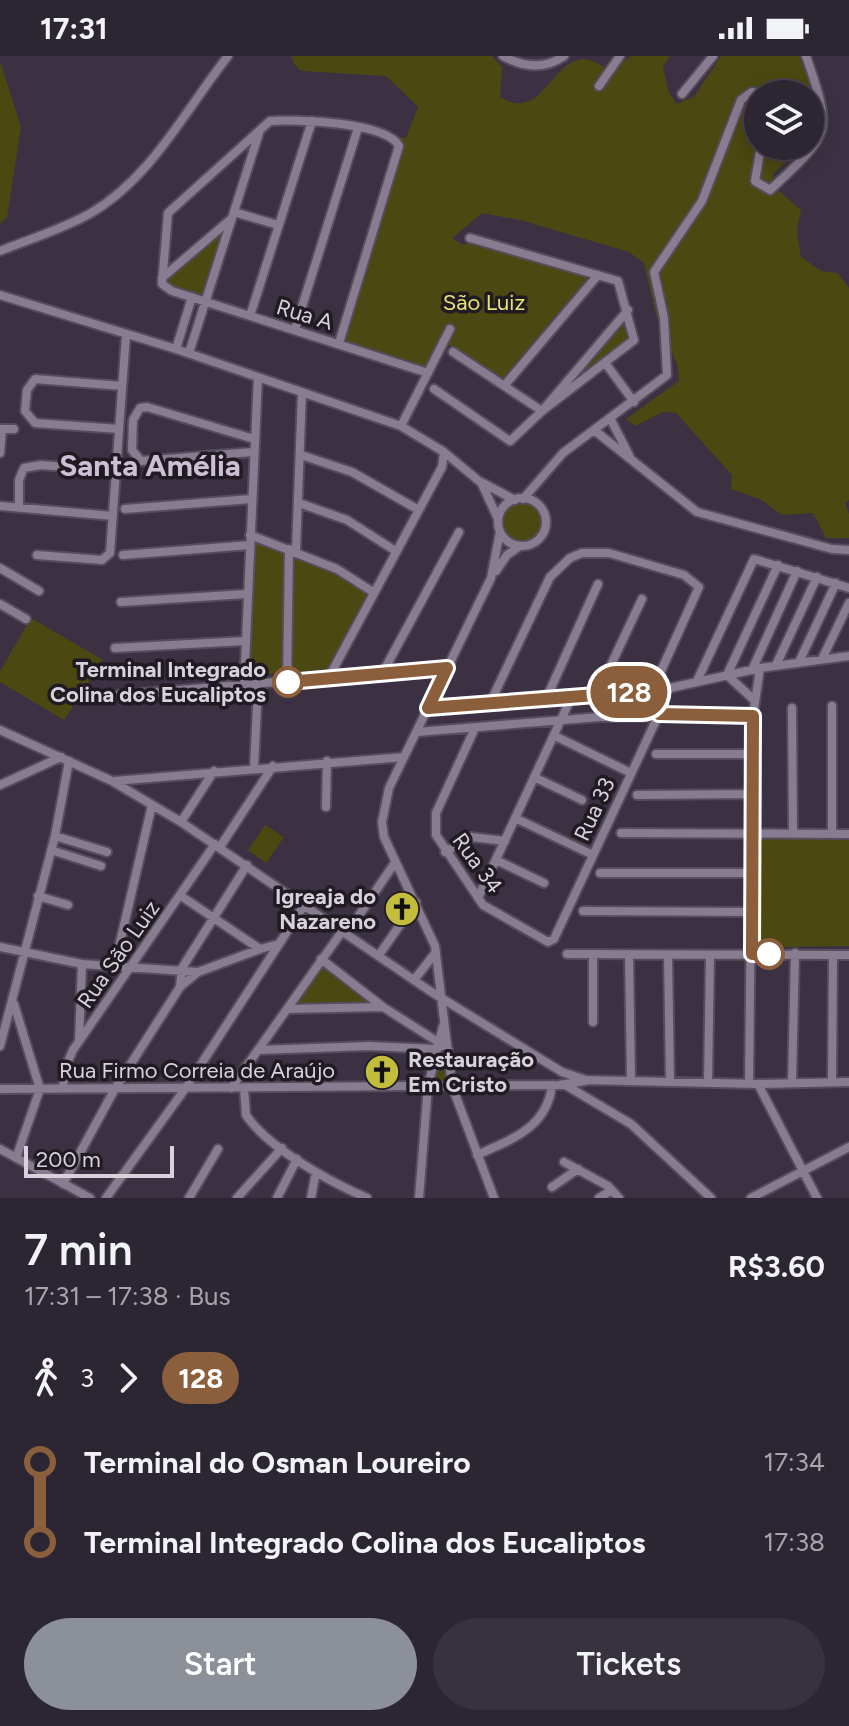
<!DOCTYPE html>
<html lang="en">
<head>
<meta charset="utf-8">
<style>
	:root { --surface:#2c2532; --page:#38313e; --text:#f1f3f6; --muted:#a6a5ac; --line:#48424d; --accent:#8c9099 }
	body { margin:0; font-family:Figtree,sans-serif; background:var(--page); color:var(--text); height:100vh; display:flex; flex-direction:column; font-size:30px; white-space:nowrap }
	* { box-sizing:border-box; margin:0 }
	p { font-size:26px; color:var(--muted) }
	.icon { flex:none; width:44px; height:44px; fill:none; stroke:currentColor; stroke-width:2; stroke-linecap:round; stroke-linejoin:round }
	.map { position:relative; height:1142px; overflow:hidden }
	.side { display:flex; flex-direction:column; background:var(--surface); flex:1 }
	.side>* { flex:none }
	.badge { padding:0 16px; border-radius:26px; font-size:28px; line-height:52px }
	.buttons { position:absolute; left:744px; top:24px; display:grid; gap:16px }
	.buttons a { display:grid; place-items:center; width:80px; height:80px; border-radius:50%; background:var(--surface); box-shadow:0 4px 20px #0003,0 0 0 2px var(--line); font-size:40px }
	.scale { position:absolute; left:24px; bottom:20px; width:150px; box-sizing:border-box; padding-left:8px; border:4px solid #d8d2dc; border-top:0; font-size:22px; line-height:28px; white-space:nowrap; color:#d8d2dc; -webkit-text-stroke:6px #201b23; paint-order:stroke }
	.map>.badge { position:absolute; translate:-50% -50%; box-shadow:0 0 0 4px #fff }
	.legs { display:flex; align-items:center; gap:12px; height:88px; padding:0 24px; font-size:26px }
	.legs p { margin-inline-start:auto }
	.summary { display:flex; align-items:center; justify-content:space-between; height:136px; padding:0 24px }
	h1 { font-size:44px; font-weight:600; line-height:60px }
	.primary-button { display:flex; gap:16px; margin-top:auto; padding:16px 24px }
	.primary-button a { flex:1; height:92px; border-radius:48px; background:var(--accent); color:#fff; font-size:32px; font-weight:600; line-height:92px; text-align:center }
	.primary-button a+a { background:var(--page); color:var(--text) }
	ul { padding:0 24px; list-style:none }
	li { display:flex; align-items:center; gap:28px; height:80px; font-size:30px }
	li i { display:grid; place-items:center; width:12px; height:100%; margin:0 10px; background:currentColor }
	li i::after { content:''; width:20px; height:20px; margin:-10px; border:6px solid; border-radius:50%; background:var(--surface) }
	li p { margin-inline-start:auto }
	li:first-child i { background:linear-gradient(#0000 50%,currentColor 0) }
	li:last-child i { background:linear-gradient(currentColor 50%,#0000 0) }
	.status { display:flex; justify-content:space-between; align-items:center; height:56px; padding:0 40px; background:var(--surface); direction:ltr }
	.status svg { height:22px; fill:currentColor }
	.map>svg:first-child { display:block }
	.green { fill:#4b4811 }
	.lines { fill:none; stroke-linecap:round; stroke-linejoin:round }
	.minor-casing { stroke:#554d5b; stroke-width:12 }
	.minor { stroke:#887c90; stroke-width:8 }
	.line-1-casing { stroke:#fff; stroke-width:18 }
	.line-1 { stroke:#8b5e3c; stroke-width:12 }
	.stop-1-dot { fill:#fff; stroke:#8b5e3c; stroke-width:4 }
	.labels { text-anchor:middle; stroke-width:7; stroke-linejoin:round; paint-order:stroke }
	.park-label { font-size:22px; fill:#e9e472; stroke:#201b23 }
	.street-label { font-size:22px; fill:#d8d2dc; stroke:#201b23 }
	.stop-label { font-size:22px; font-weight:bold; fill:#d8d2dc; stroke:#201b23; text-anchor:end }
	.poi-label { font-size:22px; font-weight:bold; fill:#d8d2dc; stroke:#201b23; text-anchor:end }
	.district-label { font-size:30px; font-weight:bold; fill:#ccc0d5; stroke:#201b23 }
</style>
</head>
<body>
<div class="status"><b>17:31</b><svg viewBox="0 0 49 12"><path d="M0 12V9h3v3zM5 12V6h3v6zM10 12V3h3v9zM15 12V0h3v12zM26 1h20v11H26zM47 4h2v5h-2z"/></svg></div>
<div class="map">
<svg width="849" height="1142" viewBox="0 0 849 1142">
	<rect width="100%" height="100%" fill="#3b3142"/>
	<path class="green" d="M292,0H492L502,11L500,41C542,67 550,5 583,3C593,3 603,12 613,14L631,0H670L663,11L668,34L676,48L694,41L721,0H799L820,54L810,77V38H758V90H801L773,118L772,129L801,154L797,175L801,201L821,215L838,217L849,232V444L845,447L849,458V482H826L813,457L781,459L762,444L731,433L732,419L676,357L663,356L635,370L626,363L679,325L678,311L656,259L644,207L629,196L520,164L482,157L452,182L463,189L474,185L589,220L502,323L448,288L450,280L425,312L343,284L401,93L400,81L406,82L418,51L386,20L301,15L293,6Z
		M0,5L21,71L7,161L0,168Z
		M218,179L221,182L205,238L201,240L168,230L167,222Z
		M623,265H626L632,282L558,340Z
		M502 467a20 20 0 1 1 40 0a20 20 0 1 1-40 0Z
		M254,484L338,516L369,538L327,613L246,620Z
		M31,562L103,604L64,664L0,626V615Z
		M265,769L284,781L266,807L248,794Z
		M849,780V890L760,891V781Z
		M321,907L380,950H291Z
		M442,994L451,1028L431,1029L438,996Z"/>
	<g class="lines">
		<g class="minor-casing">
			<path id="minor" d="M503,0C523,11 544,14 564,0
				M599,30L620,0
				M682,38L713,0
				M761,90L755,125L770,134C831,77 833,78 806,0
				M234,156L278,169
				M0,195C30,183 63,173 91,157C152,121 186,53 228,0
				M162,222L231,163
				M0,239L176,293L401,370L444,396L479,425L515,444
				M250,260L312,65
				M295,273L358,72
				M339,287L399,90C386,66 296,63 270,65L168,157L162,228L172,235L428,317
				M176,293L192,241
				M453,296L542,355L628,254
				M189,297L260,74
				M606,308L634,346
				M504,330L598,219
				M434,333L510,385L542,355L634,284L618,225L470,182
				M610,362L629,399
				M401,370L450,273
				M0,373H14
				M119,373L35,367L25,355L27,334L35,323L122,330
				M594,374L697,456L832,493L849,494
				M253,396L141,405L132,394L133,364L140,352L147,351L254,383
				M0,397L2,374
				M301,399L352,416L417,453
				M482,428L498,463
				M498 466a24 24 0 1 1 48 0a24 24 0 1 1-48 0Z
				M523,443L563,397L667,319L664,262L654,216L702,145L741,44L752,36L762,38
				M299,447L347,464L394,494
				M0,450L113,460
				M19,451V424L24,412L41,409L115,415
				M125,453L251,443
				M250,479L337,513L373,536
				M296,495L302,336
				M37,499L102,504L110,497L126,279
				M123,499L250,489
				M0,512L39,535
				M496,515L507,499L520,490
				M121,546L246,538
				M0,548L26,563
				M115,592L245,585
				M822,603L849,547
				M799,606L836,527
				M776,609L817,521
				M752,614L797,515
				M383,616L459,476
				M329,621L442,411L444,396
				M697,625L754,503L849,532
				M287,626L289,493
				M244,630L258,321
				M118,639L447,612
				M546,643L598,528
				M754,644L727,619L778,509
				M490,647L550,521L570,502L582,497H609L684,519L699,531L652,635
				M428,652L661,634L760,612L849,600
				M792,652L793,776
				M600,661L609,613L642,543
				M475,672L436,757V779L483,849L548,886L554,883L659,658L661,634
				M0,674L112,725L181,766L430,935L562,1016L586,1024L758,1028L849,1026
				M417,676L600,661L753,660
				M555,680L631,717
				M656,698H752
				M254,712L258,630
				M534,721L582,744
				M114,725L404,701
				M0,729L61,701
				M637,739L751,738
				M326,751L327,705
				M515,762L593,799
				M181,766L214,715
				M621,777L849,778
				M832,778V650
				M55,780L107,796
				M220,791L273,710
				M51,794L101,810
				M445,796L471,781L505,785
				M496,804L544,827
				M600,817H750
				M38,840L68,849
				M181,840L260,893L279,888
				M478,842L572,640
				M583,855L751,856
				M347,877L394,808
				M0,891L82,908L198,916L260,893
				M567,898L849,899
				M629,898L631,1025
				M379,899L416,846
				M593,899V966
				M668,899L670,1026
				M321,903L383,951L438,986
				M115,908L152,749
				M414,924L436,896
				M180,930L182,912L247,809
				M14,948L40,1033L16,1102
				M287,953L382,951
				M79,985L82,908
				M0,990L55,780L69,705
				M259,994L369,990L436,993L442,989L448,993
				M832,1026L833,899
				M708,1027L710,899
				M792,1027L795,897
				M749,1028L753,660L760,612
				M758,1028L817,1142
				M567,1030L631,1068L711,1142
				M231,1032L343,874
				M244,1032L246,1059C268,1092 330,1126 367,1142
				M0,1033L559,1029L585,1025
				M63,1033L65,1012L73,994L215,788
				M0,1093L90,1142
				M477,1099C512,1083 547,1072 552,1029
				M564,1106L608,1130L619,1142
				M63,1128L116,1031L180,931L198,916
				M552,1131L578,1113
				M106,1142L185,1033L305,848
				M189,1142L218,1093
				M237,1142L282,1092
				M277,1142L297,1103
				M311,1142L316,1116
				M419,1142L428,1030L443,970
				M494,1142L452,1030L435,890L384,781L382,766L389,732L491,522L500,476
				M599,1142L612,1134
				M751,1142L849,1091"/>
		</g>
		<use href="#minor" class="minor"/>
	</g>
	<g class="lines">
		<g class="line-1-casing">
			<path id="line-1" d="M288,626L447,612L428,652L661,634L659,658L753,660L752,898H769"/>
		</g>
		<use href="#line-1" class="line-1"/>
	</g>
	<defs>
		<g id="church-disc" transform="scale(1.8)"><circle r="9.5" fill="#c3bd3e" stroke="#201b23"/><path d="M-1.2-6h2.4v3.5h3.3v2.4h-3.3V6h-2.4V-.1h-3.3v-2.4h3.3Z" fill="#111"/></g>
	</defs>
	<g fill-rule="evenodd">
		<use href="#church-disc" x="402" y="853"/>
		<use href="#church-disc" x="382" y="1016"/>
	</g>
	<g class="stop-1-dot">
		<circle cx="288" cy="626" r="14"/>
		<circle cx="769" cy="898" r="14"/>
	</g>
	<g class="labels">
		<g class="park-label">
			<text x="484" y="254">São Luiz</text>
		</g>
		<g class="street-label">
			<text transform="translate(305 258) rotate(17)" y="8">Rua A</text>
			<text transform="translate(594 753) rotate(-65)" y="8">Rua 33</text>
			<text transform="translate(478 807) rotate(54)" y="8">Rua 34</text>
			<text transform="translate(118 898) rotate(-55)" y="8">Rua São Luiz</text>
			<text x="197" y="1022">Rua Firmo Correia de Araújo</text>
		</g>
		<g class="stop-label">
			<text x="266" y="621">Terminal Integrado<tspan x="266" dy="25">Colina dos Eucaliptos</tspan></text>
		</g>
		<g class="poi-label">
			<text x="376" y="848">Igreaja do<tspan x="376" dy="25">Nazareno</tspan></text>
			<text x="408" y="1011" text-anchor="start">Restauração<tspan x="408" dy="25">Em Cristo</tspan></text>
		</g>
		<g class="district-label">
			<text x="150" y="420">Santa Amélia</text>
		</g>
	</g>
</svg>
<div class="buttons">
<a><svg class="icon" aria-label="layers" viewBox="0 0 24 24"><path d="M12 4l9 5-9 5-9-5zM3 14l9 5 9-5"/></svg></a>
</div>
<div class="scale">200 m</div>
<b class="badge" style="left:629px;top:636px;background:#8b5e3c;color:#fff">128</b>
</div>
<section class="side">
<div class="summary"><div><h1>7 min</h1><p>17:31 – 17:38 · Bus</p></div><b>R$3.60</b></div>
<div class="legs"><svg class="icon" aria-label="walk" viewBox="0 0 24 24"><circle cx="13" cy="4" r="2"/><path d="M13 8l-2 6 4 7M11 14l-3 7M7 12l3-4h3l4 4"/></svg>3<svg class="icon" aria-label="forward" viewBox="0 0 24 24"><path d="M9 5l7 7-7 7"/></svg><b class="badge" style="background:#8b5e3c;color:#fff">128</b></div>
<ul>
<li><i style="color:#8b5e3c"></i><b>Terminal do Osman Loureiro</b><p>17:34</p></li>
<li><i style="color:#8b5e3c"></i><b>Terminal Integrado Colina dos Eucaliptos</b><p>17:38</p></li>
</ul>
<div class="primary-button"><a>Start</a><a>Tickets</a></div>
</section>
</body>
</html>
